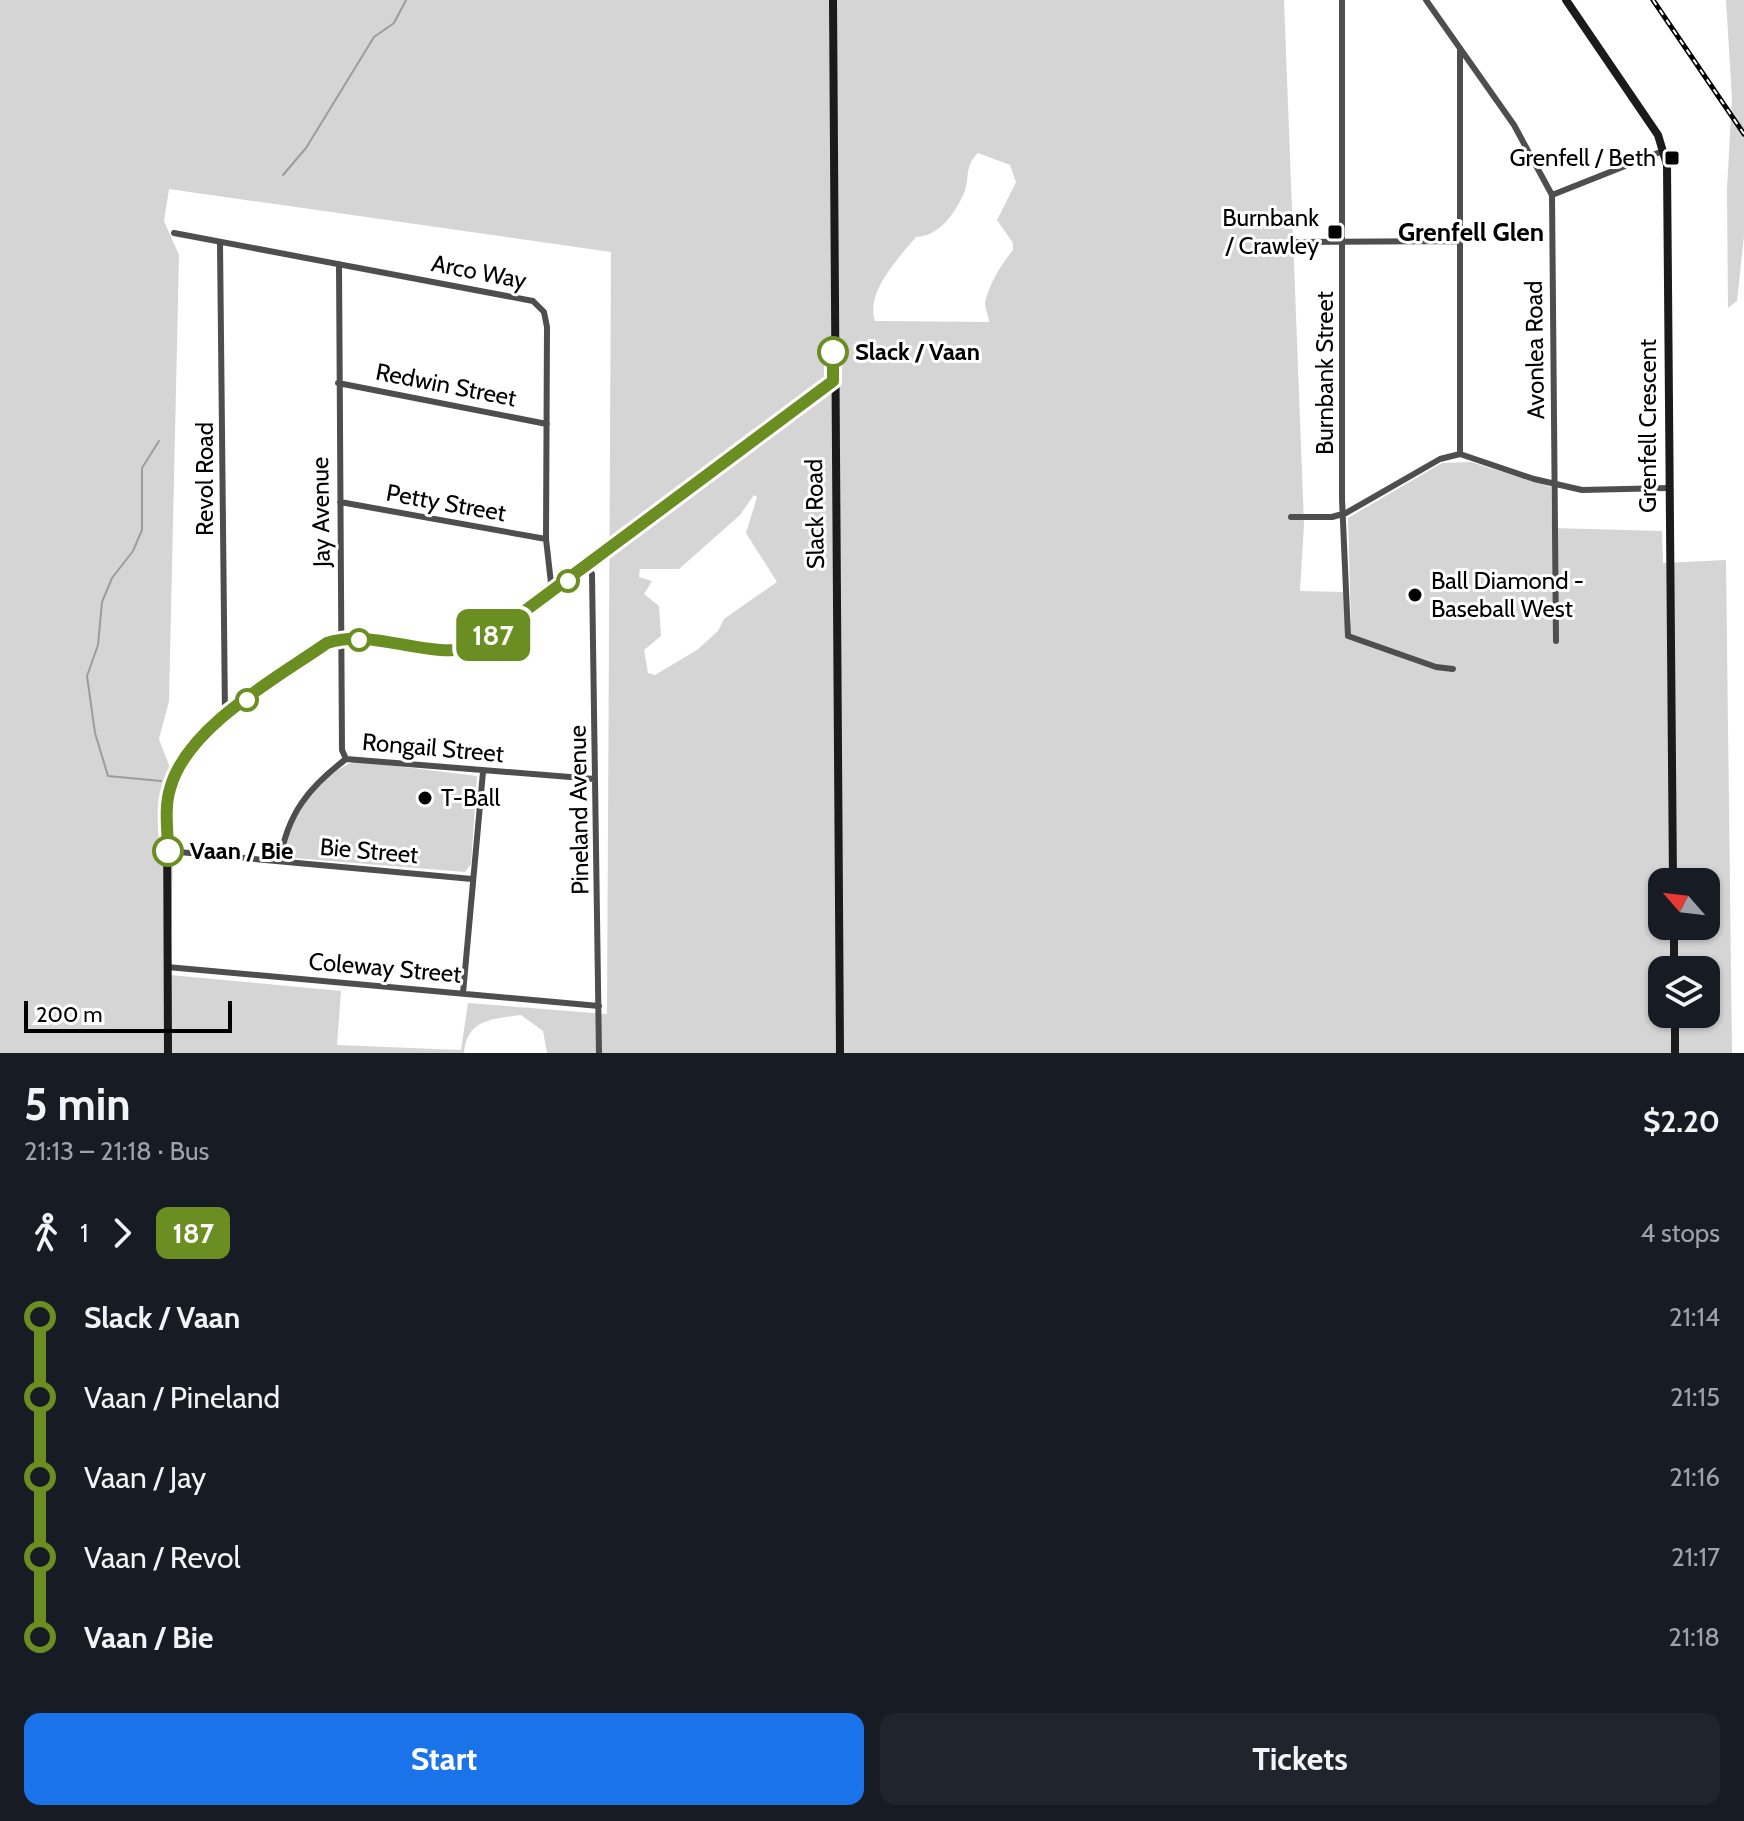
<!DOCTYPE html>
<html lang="en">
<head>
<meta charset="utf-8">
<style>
	:root { --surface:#171b24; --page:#20242c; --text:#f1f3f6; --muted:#9ea1a6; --accent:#1a73e8 }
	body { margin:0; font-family:Cabin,sans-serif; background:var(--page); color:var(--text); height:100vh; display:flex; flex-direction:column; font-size:30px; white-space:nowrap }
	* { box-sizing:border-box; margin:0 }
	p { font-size:26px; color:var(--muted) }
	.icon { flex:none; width:44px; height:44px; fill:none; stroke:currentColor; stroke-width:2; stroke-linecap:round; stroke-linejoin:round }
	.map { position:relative; height:1053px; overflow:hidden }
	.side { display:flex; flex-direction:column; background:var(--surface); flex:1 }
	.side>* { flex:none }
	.badge { padding:0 16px; border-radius:12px; font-size:28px; line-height:52px }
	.needle { width:52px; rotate:298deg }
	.fabs { position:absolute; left:1648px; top:868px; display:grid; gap:16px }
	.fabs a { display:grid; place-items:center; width:72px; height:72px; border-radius:16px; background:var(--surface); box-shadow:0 2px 6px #0004; font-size:40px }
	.scale { position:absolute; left:24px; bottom:20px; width:208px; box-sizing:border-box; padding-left:8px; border:4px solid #000; border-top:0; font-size:22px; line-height:28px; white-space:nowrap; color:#000; -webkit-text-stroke:6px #fff; paint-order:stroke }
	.map>.badge { position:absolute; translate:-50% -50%; box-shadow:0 0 0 4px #fff }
	.legs { display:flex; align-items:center; gap:12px; height:88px; padding:0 24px; font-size:26px }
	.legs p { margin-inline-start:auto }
	.headline { display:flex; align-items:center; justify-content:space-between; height:136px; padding:0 24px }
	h1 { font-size:44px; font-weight:700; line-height:60px }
	.button { display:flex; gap:16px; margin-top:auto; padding:16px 24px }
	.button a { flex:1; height:92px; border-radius:16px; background:var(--accent); color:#fff; font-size:32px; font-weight:700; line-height:92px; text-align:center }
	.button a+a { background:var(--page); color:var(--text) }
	ul { padding:0 24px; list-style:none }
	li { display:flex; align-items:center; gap:28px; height:80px; font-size:30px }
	li i { display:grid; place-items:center; width:12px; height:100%; margin:0 10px; background:currentColor }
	li i::after { content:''; width:20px; height:20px; margin:-10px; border:6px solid; border-radius:50%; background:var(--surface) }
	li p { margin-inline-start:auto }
	li:first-child i { background:linear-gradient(#0000 50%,currentColor 0) }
	li:last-child i { background:linear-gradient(currentColor 50%,#0000 0) }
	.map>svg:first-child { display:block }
	.green { fill:#d5d5d5; fill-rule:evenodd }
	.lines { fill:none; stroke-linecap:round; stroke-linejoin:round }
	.stream { stroke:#9c9c9c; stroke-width:2 }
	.street { stroke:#4e4e4e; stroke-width:6 }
	.secondary { stroke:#1b1b1b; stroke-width:8 }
	.rail-casing { stroke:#000; stroke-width:5 }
	.rail { stroke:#fff; stroke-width:2; stroke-dasharray:6; stroke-linecap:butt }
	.line-1-casing { stroke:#fff; stroke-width:18 }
	.line-1 { stroke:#6b8e23; stroke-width:12 }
	.poi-dot { fill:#000; stroke:#fff; stroke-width:3 }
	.stop-1-dot { fill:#fff; stroke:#6b8e23; stroke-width:4 }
	.labels { text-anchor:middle; stroke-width:6; stroke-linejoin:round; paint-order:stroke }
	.poi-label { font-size:24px; fill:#000; stroke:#fff; text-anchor:end }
	.street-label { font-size:24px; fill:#000; stroke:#fff }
	.stop-label { font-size:24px; font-weight:bold; fill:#000; stroke:#fff; text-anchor:start }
	.neighbourhood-label { font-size:26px; font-weight:bold; fill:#000; stroke:#fff }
</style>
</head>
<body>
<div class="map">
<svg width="1744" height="1053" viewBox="0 0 1744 1053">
	<rect width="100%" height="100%" fill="#fff"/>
	<path class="green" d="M0,0H1284L1304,525L1300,591L1343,592L1351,625L1348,518L1442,463L1471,462L1551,487L1552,528L1662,531L1663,563L1726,560L1732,1053H547L543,1031L521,1015C492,1019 467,1019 464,1053H0ZM978,153L1010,165L1016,182L997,220L1013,243V250C1002,263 988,286 985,303C985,310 989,316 989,322L875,321C865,293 899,257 916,237C939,236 954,215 964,193C970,178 964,167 978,153ZM169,189L611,252L607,1014L468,1003L461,1050L337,1045L341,991L170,975L175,781L159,739L169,701L179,255L164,221ZM754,495L757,497L746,533L777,582L724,619L718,631L697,650L655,675L648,673L644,650L661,636L659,606L644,594L652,581L639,577L640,569H679L740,515ZM1662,882H1706V926H1662ZM1662,970H1706V1014H1662Z
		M1726,0H1744V236L1737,301L1728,308L1727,189L1732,98Z
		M355,761L477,776L471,864L465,872L294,858L288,854C281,816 322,774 355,761Z"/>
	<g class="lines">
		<path class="stream" d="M283,175L306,148L374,37L394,23L406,0
			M159,441L142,468V530L133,551L112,578L102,602L98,645L87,676L95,733L108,776L161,781"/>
		<path class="street" d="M1342,0V499L1348,636L1436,667L1453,669
			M1426,0L1514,125L1552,195L1556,641
			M1460,51V454
			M1552,195L1663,151
			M174,233L533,301L544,312L547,327L546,539L552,592
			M1298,242L1459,241
			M220,243L225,715
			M339,264L342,750L346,759
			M338,383L547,424
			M340,502L546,539
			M1291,517H1332L1346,513L1440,459L1460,454L1534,479L1582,490L1668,488
			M588,567L592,574L599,1053
			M168,851L472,879
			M280,861C287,814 309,787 346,759L595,779
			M167,967L599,1006
			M463,993L483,772"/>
		<path class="secondary" d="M833,0L840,1053
			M1566,0L1658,135L1667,165L1673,882
			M1674,926V970
			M1675,1014V1053
			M168,1053L167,802C181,726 270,683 327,643L340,638L464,651L478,646L833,381"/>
		<g class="rail-casing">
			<path id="rail" d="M1653,0L1744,134"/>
		</g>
		<use href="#rail" class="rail"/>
	</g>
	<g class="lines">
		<g class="line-1-casing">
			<path id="line-1" d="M168,851C168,831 164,808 170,789C186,727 277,678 327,643C375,627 429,662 478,646L833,381V352"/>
		</g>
		<use href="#line-1" class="line-1"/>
	</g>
	<g class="poi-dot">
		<rect x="1664" y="150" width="16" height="16" rx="4"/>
		<rect x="1327" y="224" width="16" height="16" rx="4"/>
		<circle cx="1415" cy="595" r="8"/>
		<circle cx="425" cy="798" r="8"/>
	</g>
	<g class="stop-1-dot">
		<circle cx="833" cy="352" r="14"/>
		<circle cx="568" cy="581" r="10"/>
		<circle cx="359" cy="640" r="10"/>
		<circle cx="247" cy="700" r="10"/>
		<circle cx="168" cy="851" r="14"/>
	</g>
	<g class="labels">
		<g class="poi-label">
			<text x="1656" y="166">Grenfell / Beth</text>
			<text x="1319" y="226">Burnbank<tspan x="1319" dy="28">/ Crawley</tspan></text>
			<text x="1431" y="589" text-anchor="start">Ball Diamond -<tspan x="1431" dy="28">Baseball West</tspan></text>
			<text x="441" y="806" text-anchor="start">T-Ball</text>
		</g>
		<g class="street-label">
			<text transform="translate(479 272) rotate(11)" y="8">Arco Way</text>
			<text transform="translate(1535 350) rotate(-91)" y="8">Avonlea Road</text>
			<text transform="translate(1325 373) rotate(-90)" y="8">Burnbank Street</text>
			<text transform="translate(446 385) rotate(11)" y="8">Redwin Street</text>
			<text transform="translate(1648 426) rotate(-90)" y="8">Grenfell Crescent</text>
			<text transform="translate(205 479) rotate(-90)" y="8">Revol Road</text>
			<text transform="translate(446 503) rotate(10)" y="8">Petty Street</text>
			<text transform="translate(321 512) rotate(-91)" y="8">Jay Avenue</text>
			<text transform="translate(815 514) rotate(-91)" y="8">Slack Road</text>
			<text transform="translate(433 748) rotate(5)" y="8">Rongail Street</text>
			<text transform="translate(579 810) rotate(-91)" y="8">Pineland Avenue</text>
			<text transform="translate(369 851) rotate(5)" y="8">Bie Street</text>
			<text transform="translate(385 968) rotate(5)" y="8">Coleway Street</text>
		</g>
		<g class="stop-label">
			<text x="855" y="360">Slack / Vaan</text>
			<text x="190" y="859">Vaan / Bie</text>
		</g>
		<g class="neighbourhood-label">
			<text x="1471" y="241">Grenfell Glen</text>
		</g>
	</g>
</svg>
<div class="fabs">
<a><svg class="needle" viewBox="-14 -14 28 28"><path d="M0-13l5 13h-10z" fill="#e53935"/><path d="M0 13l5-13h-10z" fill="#9ea1a6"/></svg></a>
<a><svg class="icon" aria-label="layers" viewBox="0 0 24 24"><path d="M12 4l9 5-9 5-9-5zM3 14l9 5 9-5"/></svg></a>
</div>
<div class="scale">200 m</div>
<b class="badge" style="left:493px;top:635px;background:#6b8e23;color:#fff">187</b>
</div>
<section class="side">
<div class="headline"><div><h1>5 min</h1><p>21:13 – 21:18 · Bus</p></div><b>$2.20</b></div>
<div class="legs"><svg class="icon" aria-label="walk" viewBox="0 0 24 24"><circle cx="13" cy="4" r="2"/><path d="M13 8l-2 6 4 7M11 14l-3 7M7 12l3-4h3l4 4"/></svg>1<svg class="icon" aria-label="forward" viewBox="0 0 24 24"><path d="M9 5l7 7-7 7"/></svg><b class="badge" style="background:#6b8e23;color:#fff">187</b><p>4 stops</p></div>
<ul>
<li><i style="color:#6b8e23"></i><b>Slack / Vaan</b><p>21:14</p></li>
<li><i style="color:#6b8e23"></i><span>Vaan / Pineland</span><p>21:15</p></li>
<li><i style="color:#6b8e23"></i><span>Vaan / Jay</span><p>21:16</p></li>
<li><i style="color:#6b8e23"></i><span>Vaan / Revol</span><p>21:17</p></li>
<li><i style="color:#6b8e23"></i><b>Vaan / Bie</b><p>21:18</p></li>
</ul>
<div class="button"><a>Start</a><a>Tickets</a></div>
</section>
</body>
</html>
